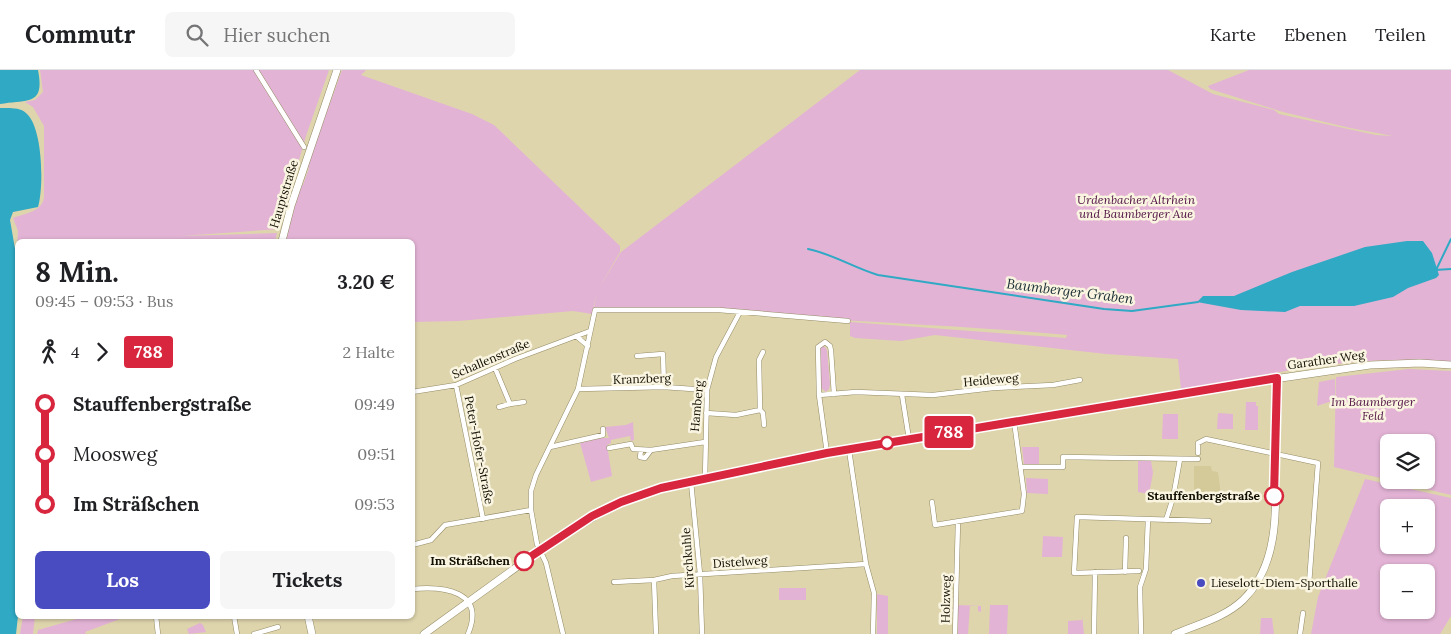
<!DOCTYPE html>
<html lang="de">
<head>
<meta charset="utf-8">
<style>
	:root { --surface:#fff; --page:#f6f6f6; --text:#202124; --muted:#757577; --line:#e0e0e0; --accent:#494bc0 }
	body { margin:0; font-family:Lora,serif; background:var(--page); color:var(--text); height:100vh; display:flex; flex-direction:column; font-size:19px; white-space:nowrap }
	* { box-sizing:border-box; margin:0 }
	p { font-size:16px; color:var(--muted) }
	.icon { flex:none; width:28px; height:28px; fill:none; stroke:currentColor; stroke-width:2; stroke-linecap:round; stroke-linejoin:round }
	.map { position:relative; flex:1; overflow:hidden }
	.details { position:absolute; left:15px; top:169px; width:400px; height:380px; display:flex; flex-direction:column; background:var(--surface); border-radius:8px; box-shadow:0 1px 4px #0004 }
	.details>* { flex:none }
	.badge { padding:0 10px; border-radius:4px; font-size:18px; line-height:32px }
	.tools { position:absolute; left:1380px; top:364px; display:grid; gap:10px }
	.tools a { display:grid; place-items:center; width:55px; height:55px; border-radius:8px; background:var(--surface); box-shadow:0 1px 4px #0004; font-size:25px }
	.map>.badge { position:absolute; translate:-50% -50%; box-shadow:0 0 0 2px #fff }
	.legs { display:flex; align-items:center; gap:8px; height:55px; padding:0 20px; font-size:16px }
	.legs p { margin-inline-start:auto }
	.summary { display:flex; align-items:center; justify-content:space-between; height:85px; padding:0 20px }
	h1 { font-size:28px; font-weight:700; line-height:38px }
	.button { display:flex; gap:10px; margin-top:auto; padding:10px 20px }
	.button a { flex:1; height:58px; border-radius:8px; background:var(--accent); color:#fff; font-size:20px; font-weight:700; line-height:58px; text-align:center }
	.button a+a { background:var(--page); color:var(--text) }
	ul { padding:0 20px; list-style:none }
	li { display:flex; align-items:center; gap:18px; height:50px; font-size:19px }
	li i { display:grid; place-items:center; width:8px; height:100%; margin:0 6px; background:currentColor }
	li i::after { content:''; width:12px; height:12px; margin:-6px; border:4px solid; border-radius:50%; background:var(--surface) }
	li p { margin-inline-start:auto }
	li:first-child i { background:linear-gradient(#0000 50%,currentColor 0) }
	li:last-child i { background:linear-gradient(currentColor 50%,#0000 0) }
	header { display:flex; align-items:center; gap:30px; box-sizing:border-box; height:70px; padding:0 25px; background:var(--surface); border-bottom:1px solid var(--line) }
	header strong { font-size:24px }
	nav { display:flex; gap:28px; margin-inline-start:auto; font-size:18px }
	.search { width:350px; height:45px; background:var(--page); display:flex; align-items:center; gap:12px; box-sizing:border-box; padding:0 18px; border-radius:8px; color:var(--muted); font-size:19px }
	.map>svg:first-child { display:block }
	.built { fill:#d3c999 }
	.green { fill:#e3b3d5; fill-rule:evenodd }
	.water { fill:#2fa9c4 }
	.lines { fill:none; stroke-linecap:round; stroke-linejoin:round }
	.stream { stroke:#2fa9c4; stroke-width:2 }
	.street-casing { stroke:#948b66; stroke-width:5.5 }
	.secondary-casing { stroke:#948b66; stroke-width:8 }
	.street { stroke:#fff; stroke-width:4.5 }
	.secondary { stroke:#fff; stroke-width:7 }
	.line-1-casing { stroke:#fff; stroke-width:11 }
	.line-1 { stroke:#d7263d; stroke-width:8 }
	.stop-1-dot { fill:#fff; stroke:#d7263d; stroke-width:2.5 }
	.poi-dot { fill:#494bc0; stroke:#faf5e1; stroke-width:2 }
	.labels { text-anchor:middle; stroke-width:5; stroke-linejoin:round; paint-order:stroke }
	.street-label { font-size:12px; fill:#110e02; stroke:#faf5e1 }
	.park-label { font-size:12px; font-style:italic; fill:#4f1043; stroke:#faf5e1 }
	.stop-label { font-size:12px; font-weight:bold; fill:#110e02; stroke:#faf5e1; text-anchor:end }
	.poi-label { font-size:12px; fill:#110e02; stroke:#faf5e1; text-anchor:start }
	.water-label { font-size:14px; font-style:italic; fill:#1b2f35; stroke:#faf5e1 }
</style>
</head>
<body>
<header>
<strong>Commutr</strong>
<div class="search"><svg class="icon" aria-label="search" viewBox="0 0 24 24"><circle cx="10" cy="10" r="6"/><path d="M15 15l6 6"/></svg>Hier suchen</div>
<nav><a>Karte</a><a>Ebenen</a><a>Teilen</a></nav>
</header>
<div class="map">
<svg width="1451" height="564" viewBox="0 0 1451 564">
	<rect width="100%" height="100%" fill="#ded5ad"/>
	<path class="built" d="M1194,396H1211L1212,401L1218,402L1222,432H1191V428H1194Z"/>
	<path class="green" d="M40,0H329L306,66L279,159L181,166L277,163L275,171H132L131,169L129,171H18L17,178L18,161L13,148C26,143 41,142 44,128V56L33,37L25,32L35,30L43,22Z
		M342,0H366L361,5L472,44L494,55L620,176V182L599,218L621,182L860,0H1168L1213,24L1274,40L1279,44L1376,65L1393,66L1350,58L1283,42L1210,19L1208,16L1249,0H1451V292C1362,283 1269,304 1181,320L1178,289L1106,284L935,265L901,271L855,268L850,266V252L1066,268L1067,265C960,255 852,252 745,243L742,239L594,238L597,223L592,244L573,241L458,251L413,252L412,171H285L301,115H303L309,98L307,97Z
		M823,275L827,280L830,314L829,319L826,322L820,317V278Z
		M1409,299L1451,301V425L1334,397L1336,307ZM1389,372H1426V410H1389Z
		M1335,309V334L1329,332L1317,336L1319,312Z
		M1246,332H1256V336H1258V360H1245Z
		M1218,343L1233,344V359H1217Z
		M1163,344H1178V369H1162Z
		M633,352L634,370L631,371L630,366L611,370V373L607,375L612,406L591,412L580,373L602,368H609L605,357L626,355Z
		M1022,377H1039V394H1024Z
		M1138,391H1151L1153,403L1149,424L1138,422Z
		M1026,408L1048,409V424L1027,423Z
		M1365,409L1451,428V546L1440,564H1311L1318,527ZM1389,438H1426V475H1389ZM1426,502V540H1389V502Z
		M1043,466L1063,467L1062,487H1042Z
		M779,518H806V530H779Z
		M877,524L888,526V564H877Z
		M958,535L981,536V542L978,541V536H970L968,564H958Z
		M990,535H1008L1007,564H989Z
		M1082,545L1084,564H1068V551L1082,550Z
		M23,546H35L33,564H20Z
		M80,546H128L85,562L86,564H37L38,560L80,548Z
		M1261,548H1272L1274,564H1260Z
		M200,553L203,555L206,562L189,564L187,559Z"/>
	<path class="water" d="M0,0H38C45,36 28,29 0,34Z
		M0,38C8,38 20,37 26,43C43,57 44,117 38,137L13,142L10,150L18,196V546L16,564H0Z
		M1407,171H1423L1432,183L1439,205L1436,208L1408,218L1393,227L1354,236H1300L1285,242L1241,240L1197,232L1203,226H1234L1292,202L1365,177Z"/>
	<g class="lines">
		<path class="stream" d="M808,179C833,184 854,198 878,205L1104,239L1132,241L1198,232
			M1435,200L1451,199
			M1436,200L1451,169"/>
		<g class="street-casing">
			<path id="street" d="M256,0L304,77
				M576,266L588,276
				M637,286L663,284L664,317
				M495,298L510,334L499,337
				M456,315L483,449
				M578,319L664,317L707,320
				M412,322L456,315L515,289L590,261
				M819,325L856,322L933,325L993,318L1053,315L1080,310
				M902,325L909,369
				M510,334L524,332
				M760,340L763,343L764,355
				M706,343L736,345L760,340L759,290L763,282
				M550,377L603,365V359
				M609,378L631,374L633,379L651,380L705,372
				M641,380L640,387L645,388L651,380
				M849,380L866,494L874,523L873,564
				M827,383L819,325L818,277L825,272L830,276L831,281L834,324
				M1198,383V373L1206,369L1318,393L1309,514
				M1021,397H1063V387L1198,389
				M705,409L707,320L716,287L740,242
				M691,412L700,504L702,564
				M932,432L935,455L1022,441L1024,424L1014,351
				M1166,450L1173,428L1180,389
				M412,475L431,470L445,455L531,440
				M1139,501L1074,503L1077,447L1209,451
				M1125,502L1126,468
				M654,510L656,564
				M614,512L654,510L672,506L866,494
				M412,519C444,516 486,521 468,564
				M156,546L158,564
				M234,546L237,564
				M254,564L278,557
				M563,564L546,493L537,474L531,440V421L536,405L578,319L595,240H719L848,251
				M955,564L958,452
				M1094,564L1095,502
				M1141,564L1140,517L1146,499L1148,449
				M1300,564L1303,543"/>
		</g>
		<g class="secondary-casing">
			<path id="secondary" d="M282,171L291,136L337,0
				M308,546L312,564
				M424,564L561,465L621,432L653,420L827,383L1206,319L1370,295L1420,293L1451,295
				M1175,564C1198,554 1224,548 1243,530C1285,489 1274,423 1275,369C1275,349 1277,329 1277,308"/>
		</g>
		<use href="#street" class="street"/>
		<use href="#secondary" class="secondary"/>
	</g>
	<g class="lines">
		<g class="line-1-casing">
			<path id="line-1" d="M524,491L592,446L621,432L661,418L827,383L1277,308L1274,426"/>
		</g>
		<use href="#line-1" class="line-1"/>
	</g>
	<g class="stop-1-dot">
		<circle cx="887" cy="373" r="6"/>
		<circle cx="1274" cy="426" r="9"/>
		<circle cx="524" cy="491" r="9"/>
	</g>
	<circle class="poi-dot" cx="1201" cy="513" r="5"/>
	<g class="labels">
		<g class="street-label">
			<text transform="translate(284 124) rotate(-73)" y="4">Hauptstraße</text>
			<text transform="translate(491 289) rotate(-23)" y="4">Schallenstraße</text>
			<text transform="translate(1326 290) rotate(-8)" y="4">Garather Weg</text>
			<text transform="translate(642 309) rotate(-2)" y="4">Kranzberg</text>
			<text transform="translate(991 310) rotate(-5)" y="4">Heideweg</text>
			<text transform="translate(697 336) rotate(-85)" y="4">Hamberg</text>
			<text transform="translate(479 380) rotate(79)" y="4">Peter-Hofer-Straße</text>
			<text transform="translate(688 488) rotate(-94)" y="4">Kirchkuhle</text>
			<text transform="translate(740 492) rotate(-4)" y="4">Distelweg</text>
			<text transform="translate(946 529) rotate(-89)" y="4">Holzweg</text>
		</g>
		<g class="park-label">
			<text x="1136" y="134">Urdenbacher Altrhein<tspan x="1136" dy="14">und Baumberger Aue</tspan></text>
			<text x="1373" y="336">Im Baumberger<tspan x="1373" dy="14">Feld</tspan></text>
		</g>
		<g class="stop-label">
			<text x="1260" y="430">Stauffenbergstraße</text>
			<text x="510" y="495">Im Sträßchen</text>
		</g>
		<g class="poi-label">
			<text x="1211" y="517">Lieselott-Diem-Sporthalle</text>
		</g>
		<g class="water-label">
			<text transform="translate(1070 221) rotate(7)" y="5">Baumberger Graben</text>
		</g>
	</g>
</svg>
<div class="tools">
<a><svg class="icon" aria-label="layers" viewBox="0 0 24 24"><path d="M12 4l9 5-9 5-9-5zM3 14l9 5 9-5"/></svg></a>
<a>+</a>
<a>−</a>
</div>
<b class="badge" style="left:949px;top:362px;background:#d7263d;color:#fff">788</b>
<section class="details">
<div class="summary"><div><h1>8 Min.</h1><p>09:45 – 09:53 · Bus</p></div><b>3.20 €</b></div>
<div class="legs"><svg class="icon" aria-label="walk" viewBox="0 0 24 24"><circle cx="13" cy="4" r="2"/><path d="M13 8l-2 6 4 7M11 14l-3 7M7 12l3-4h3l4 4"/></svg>4<svg class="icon" aria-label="forward" viewBox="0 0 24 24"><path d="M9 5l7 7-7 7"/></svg><b class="badge" style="background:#d7263d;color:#fff">788</b><p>2 Halte</p></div>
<ul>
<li><i style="color:#d7263d"></i><b>Stauffenbergstraße</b><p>09:49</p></li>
<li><i style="color:#d7263d"></i><span>Moosweg</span><p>09:51</p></li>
<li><i style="color:#d7263d"></i><b>Im Sträßchen</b><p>09:53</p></li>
</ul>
<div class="button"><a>Los</a><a>Tickets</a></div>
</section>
</div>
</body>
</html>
